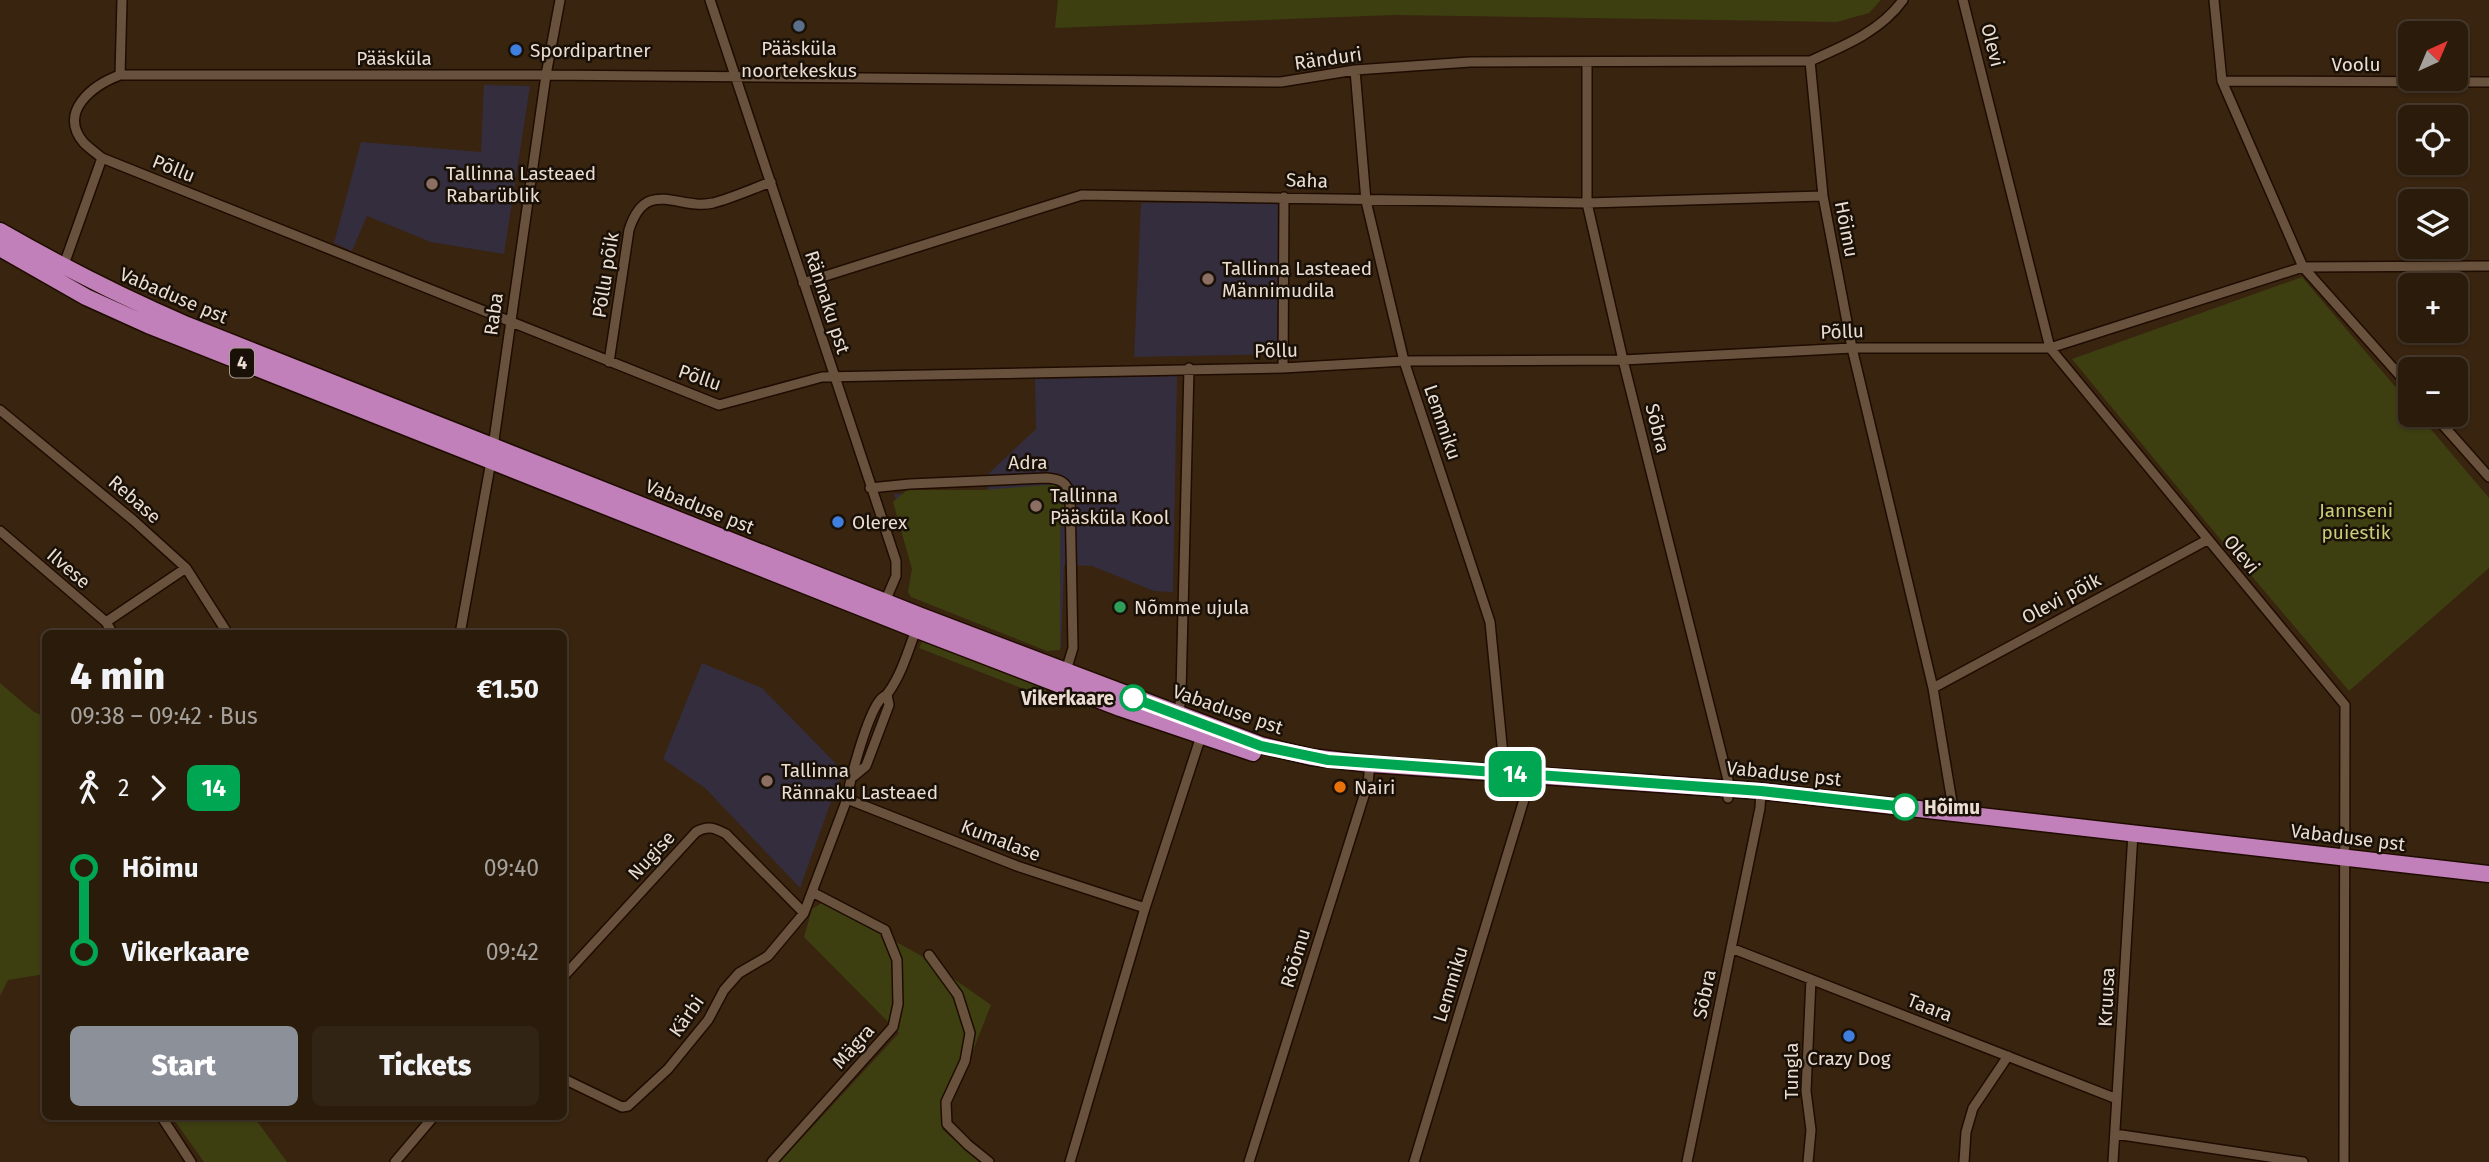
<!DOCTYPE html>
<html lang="en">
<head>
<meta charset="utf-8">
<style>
	:root { --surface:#2a1b0b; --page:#322414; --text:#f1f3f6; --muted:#a5a19d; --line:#46392c; --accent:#8c9099 }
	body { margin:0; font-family:"Fira Sans",sans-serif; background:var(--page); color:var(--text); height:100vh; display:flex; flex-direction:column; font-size:26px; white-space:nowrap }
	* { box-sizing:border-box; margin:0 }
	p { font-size:23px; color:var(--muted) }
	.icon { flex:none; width:38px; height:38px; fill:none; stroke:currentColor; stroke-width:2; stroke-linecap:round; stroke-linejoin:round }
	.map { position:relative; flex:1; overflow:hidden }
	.panel { position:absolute; left:42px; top:630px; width:525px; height:490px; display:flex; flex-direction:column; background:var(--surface); border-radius:10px; box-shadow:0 2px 5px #0004,0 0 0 2px var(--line) }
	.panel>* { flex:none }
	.badge { padding:0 14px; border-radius:10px; font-size:24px; line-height:46px }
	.needle { width:46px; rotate:44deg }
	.buttons { position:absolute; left:2398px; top:21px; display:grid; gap:14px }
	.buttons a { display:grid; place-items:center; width:70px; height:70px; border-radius:10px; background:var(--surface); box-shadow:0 2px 5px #0004,0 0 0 2px var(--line); font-size:35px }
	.map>.badge { position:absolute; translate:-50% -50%; box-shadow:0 0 0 4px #fff }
	.legs { display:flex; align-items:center; gap:10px; height:77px; padding:0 28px; font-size:23px }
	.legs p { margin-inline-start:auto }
	.overview { display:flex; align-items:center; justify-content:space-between; height:119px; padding:0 28px }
	h1 { font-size:38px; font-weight:800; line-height:52px }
	.primary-button { display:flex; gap:14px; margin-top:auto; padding:14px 28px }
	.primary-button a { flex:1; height:80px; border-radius:10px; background:var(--accent); color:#fff; font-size:28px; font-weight:800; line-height:80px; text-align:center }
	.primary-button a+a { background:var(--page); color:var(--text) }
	ul { padding:0 28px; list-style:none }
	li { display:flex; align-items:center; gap:24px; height:84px; font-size:26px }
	li i { display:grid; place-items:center; width:10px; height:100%; margin:0 9px; background:currentColor }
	li i::after { content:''; width:18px; height:18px; margin:-9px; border:5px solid; border-radius:50%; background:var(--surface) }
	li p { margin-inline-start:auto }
	li:first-child i { background:linear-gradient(#0000 50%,currentColor 0) }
	li:last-child i { background:linear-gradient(currentColor 50%,#0000 0) }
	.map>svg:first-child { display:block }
	.education { fill:#342d3d }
	.green { fill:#3d3f11 }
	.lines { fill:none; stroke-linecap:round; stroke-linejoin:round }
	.street-casing { stroke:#1f0c00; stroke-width:12 }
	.highway-casing { stroke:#1f0c00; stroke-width:19 }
	.street { stroke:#69523d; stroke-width:9 }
	.highway { stroke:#c180b9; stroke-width:16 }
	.line-1-casing { stroke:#fff; stroke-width:16 }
	.line-1 { stroke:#00a651; stroke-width:10 }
	.service-dot { fill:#5c6f8a; stroke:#191007; stroke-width:2.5 }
	.shop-dot { fill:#3f7fe0; stroke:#191007; stroke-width:2.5 }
	.education-dot { fill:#8d6e63; stroke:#191007; stroke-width:2.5 }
	.leisure-dot { fill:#2e9e5b; stroke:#191007; stroke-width:2.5 }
	.stop-1-dot { fill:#fff; stroke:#00a651; stroke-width:3.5 }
	.food-dot { fill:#e8710a; stroke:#191007; stroke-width:2.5 }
	.labels { text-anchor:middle; stroke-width:5; stroke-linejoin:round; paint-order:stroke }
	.shield { fill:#191007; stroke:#aca094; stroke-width:2 }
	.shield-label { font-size:18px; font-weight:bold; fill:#ebddd1 }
	.street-label { font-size:19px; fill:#ebddd1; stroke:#191007 }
	.poi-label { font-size:19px; fill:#ebddd1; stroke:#191007; text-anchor:start }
	.park-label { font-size:19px; fill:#c9cf78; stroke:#191007 }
	.stop-label { font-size:19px; font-weight:bold; fill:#ebddd1; stroke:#191007; text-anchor:end }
</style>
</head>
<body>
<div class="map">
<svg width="2489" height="1162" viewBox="0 0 2489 1162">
	<rect width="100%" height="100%" fill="#38240f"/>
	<path class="education" d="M484,85L530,86L504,254L431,242L367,216L352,251L334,243L361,142L481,152Z
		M1141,203H1279V354L1134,357Z
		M1177,376L1173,592L1154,591L1092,566L1064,565L1061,648L926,594L894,494L988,491V474L1036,429L1035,379Z
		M702,663L762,688L846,774L842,775L836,788L800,888L705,788L663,759Z"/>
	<path class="green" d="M1058,0H1881L1869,13L1837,22L1393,15L1055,28Z
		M2302,277L2410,404V415H2419L2489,498V568L2349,691L2211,528L2072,359Z
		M1059,484L1066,493L1068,527H1060V650L1047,651L911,597L908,592L912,569L893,502L907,490H984Z
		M922,641H926L1047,686L1044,697L919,648Z
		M0,683L34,712L46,717L45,974L8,980L0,996Z
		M823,902L920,955L991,1005L942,1129L979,1162H780L899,1033L804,937L812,909Z
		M172,1117H254L287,1162H204Z"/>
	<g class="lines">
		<g class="street-casing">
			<path id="street" d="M710,0L896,561V576L884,604
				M1903,0C1881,31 1844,46 1810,61L1470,62L1355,70L1281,82L546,75H120C93,85 57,112 84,143C89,148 96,153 102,158L719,405L822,377L1283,368L1404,361L1623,360L1852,348H2050L2303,267L2489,266
				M1963,0L2050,348L2345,705L2344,1162
				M2214,0L2222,81L2303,267L2410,387
				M1810,61L1823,196L1852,348L1933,688L1952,802V813
				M1587,63V203L1623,360L1728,780V798
				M1355,70L1366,201L1404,361L1490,622L1504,765V783
				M120,75L122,0
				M2222,81L2489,82
				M61,267L66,259L102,158
				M803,283L1082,195L1587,203L1823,196
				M609,362L629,230C646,176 679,211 713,203C732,198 752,189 771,182
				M1283,368L1284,197
				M0,410L133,520L186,568L228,634
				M2434,415L2489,477
				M870,488L910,484L1047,478C1060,479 1067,482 1070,495L1073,648L1065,674
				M0,531L106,622L113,634
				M106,622L186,568
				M460,634L491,461L546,75L560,0
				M1933,688L2207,540
				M1177,714L1180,705L1181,692L1189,368
				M854,776L866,766L889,705L887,695
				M847,799L1017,866L1145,908
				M1731,948L2117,1099
				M929,955L958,995L970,1033L965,1061L946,1102L947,1124L968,1145L989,1162
				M564,976L696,832C708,825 715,828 726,834L804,913
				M564,1079L622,1107L628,1106L668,1069L708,1020L724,990L739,973L768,956L804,913L847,799C850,779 867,716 880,700C882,697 886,696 888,693C902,674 909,648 917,627
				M161,1116L191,1162
				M2115,1134L2303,1162
				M395,1162L434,1116
				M772,1162L893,1027L898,1004L897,960L885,930L812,892
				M1070,1162L1145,908L1202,733
				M1249,1162L1368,783L1370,764
				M1414,1162L1526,793L1528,774
				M1687,1162L1760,808L1761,791
				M1808,1162L1811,1130L1806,1091L1811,979
				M1964,1162L1966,1132L1973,1108L2008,1056
				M2113,1162L2133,833"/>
		</g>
		<g class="highway-casing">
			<path id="highway" d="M0,231C61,266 122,297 187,325L921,616L1261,745L1311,757L1370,764L1761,791L2489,874
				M0,248L86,297L148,325L915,629L1120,708L1253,753"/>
		</g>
		<use href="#street" class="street"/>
		<use href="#highway" class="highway"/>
	</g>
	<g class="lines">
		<g class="line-1-casing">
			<path id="line-1" d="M1133,698L1261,746L1328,760L1761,791L1905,807"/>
		</g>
		<use href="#line-1" class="line-1"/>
	</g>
	<circle class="service-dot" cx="799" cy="26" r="7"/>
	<g class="shop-dot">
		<circle cx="516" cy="50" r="7"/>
		<circle cx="838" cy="522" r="7"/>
		<circle cx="1849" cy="1036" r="7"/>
	</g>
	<g class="education-dot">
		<circle cx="432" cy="184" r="7"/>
		<circle cx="1208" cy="279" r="7"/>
		<circle cx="1036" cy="506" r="7"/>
		<circle cx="767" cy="781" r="7"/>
	</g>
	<circle class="leisure-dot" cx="1120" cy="607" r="7"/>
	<g class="stop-1-dot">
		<circle cx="1133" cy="698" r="12"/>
		<circle cx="1905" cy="807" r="12"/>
	</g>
	<circle class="food-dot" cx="1340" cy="787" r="7"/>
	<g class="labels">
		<rect class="shield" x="230" y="348.5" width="24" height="29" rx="5"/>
		<g class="shield-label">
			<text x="242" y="369">4</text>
		</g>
		<g class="street-label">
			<text transform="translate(1993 45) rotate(76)" y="7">Olevi</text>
			<text x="394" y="65">Pääsküla</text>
			<text transform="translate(1328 58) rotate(-8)" y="7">Ränduri</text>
			<text x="2356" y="71">Voolu</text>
			<text transform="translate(174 168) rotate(22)" y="7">Põllu</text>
			<text transform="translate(1307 180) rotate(2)" y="7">Saha</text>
			<text transform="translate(1847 229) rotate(79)" y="7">Hõimu</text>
			<text transform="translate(605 275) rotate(-81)" y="7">Põllu põik</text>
			<text transform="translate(174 295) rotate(23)" y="7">Vabaduse pst</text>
			<text transform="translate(828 302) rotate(72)" y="7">Rännaku pst</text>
			<text transform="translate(493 314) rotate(-82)" y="7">Raba</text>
			<text transform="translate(1842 331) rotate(-2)" y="7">Põllu</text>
			<text transform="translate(1276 350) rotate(-1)" y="7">Põllu</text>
			<text transform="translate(700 377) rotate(19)" y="7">Põllu</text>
			<text transform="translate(1443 422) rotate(71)" y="7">Lemmiku</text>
			<text transform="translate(1658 428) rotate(76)" y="7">Sõbra</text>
			<text x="1028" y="469">Adra</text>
			<text transform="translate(135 499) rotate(41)" y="7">Rebase</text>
			<text transform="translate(700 506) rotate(22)" y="7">Vabaduse pst</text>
			<text transform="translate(2242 554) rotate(50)" y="7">Olevi</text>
			<text transform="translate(69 568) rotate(41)" y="7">Ilvese</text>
			<text transform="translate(2061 598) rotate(-28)" y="7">Olevi põik</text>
			<text transform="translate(1228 709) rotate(19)" y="7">Vabaduse pst</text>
			<text transform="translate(1784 773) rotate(6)" y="7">Vabaduse pst</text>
			<text transform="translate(2348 837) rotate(7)" y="7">Vabaduse pst</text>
			<text transform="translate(1001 840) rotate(21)" y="7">Kumalase</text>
			<text transform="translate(651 855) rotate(-47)" y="7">Nugise</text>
			<text transform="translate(1295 958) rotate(-73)" y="7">Rõõmu</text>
			<text transform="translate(1450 984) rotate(-73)" y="7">Lemmiku</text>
			<text transform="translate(1704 994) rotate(-78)" y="7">Sõbra</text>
			<text transform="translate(2106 997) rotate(-87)" y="7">Kruusa</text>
			<text transform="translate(1930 1007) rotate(21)" y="7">Taara</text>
			<text transform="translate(686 1016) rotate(-55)" y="7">Kärbi</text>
			<text transform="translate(853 1046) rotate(-48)" y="7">Mägra</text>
			<text transform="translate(1791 1071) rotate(-90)" y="7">Tungla</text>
		</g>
		<g class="poi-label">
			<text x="799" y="55" text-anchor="middle">Pääsküla<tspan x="799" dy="22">noortekeskus</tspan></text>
			<text x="530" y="57">Spordipartner</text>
			<text x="446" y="180">Tallinna Lasteaed<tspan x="446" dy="22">Rabarüblik</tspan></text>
			<text x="1222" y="275">Tallinna Lasteaed<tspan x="1222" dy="22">Männimudila</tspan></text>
			<text x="1050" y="502">Tallinna<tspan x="1050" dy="22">Pääsküla Kool</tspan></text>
			<text x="852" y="529">Olerex</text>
			<text x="1134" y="614">Nõmme ujula</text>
			<text x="781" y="777">Tallinna<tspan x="781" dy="22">Rännaku Lasteaed</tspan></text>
			<text x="1354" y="794">Nairi</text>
			<text x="1849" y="1065" text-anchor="middle">Crazy Dog</text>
		</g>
		<g class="park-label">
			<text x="2356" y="517">Jannseni<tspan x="2356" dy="22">puiestik</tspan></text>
		</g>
		<g class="stop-label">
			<text x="1114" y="705">Vikerkaare</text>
			<text x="1924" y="814" text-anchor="start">Hõimu</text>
		</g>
	</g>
</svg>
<div class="buttons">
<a><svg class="needle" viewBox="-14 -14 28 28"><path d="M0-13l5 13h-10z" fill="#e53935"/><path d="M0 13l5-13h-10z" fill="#a5a19d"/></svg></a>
<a><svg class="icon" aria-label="locate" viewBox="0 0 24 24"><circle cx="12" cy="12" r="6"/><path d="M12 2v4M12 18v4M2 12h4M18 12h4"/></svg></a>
<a><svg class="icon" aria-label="layers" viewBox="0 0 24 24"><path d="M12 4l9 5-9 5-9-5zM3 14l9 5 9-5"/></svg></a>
<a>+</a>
<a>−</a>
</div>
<b class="badge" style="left:1515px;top:774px;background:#00a651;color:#fff">14</b>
<section class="panel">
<div class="overview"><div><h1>4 min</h1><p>09:38 – 09:42 · Bus</p></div><b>€1.50</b></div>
<div class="legs"><svg class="icon" aria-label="walk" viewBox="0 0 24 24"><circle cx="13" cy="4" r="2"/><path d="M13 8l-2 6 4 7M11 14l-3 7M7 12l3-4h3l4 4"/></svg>2<svg class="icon" aria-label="forward" viewBox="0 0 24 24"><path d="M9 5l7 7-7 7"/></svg><b class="badge" style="background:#00a651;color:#fff">14</b></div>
<ul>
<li><i style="color:#00a651"></i><b>Hõimu</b><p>09:40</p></li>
<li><i style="color:#00a651"></i><b>Vikerkaare</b><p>09:42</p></li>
</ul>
<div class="primary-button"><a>Start</a><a>Tickets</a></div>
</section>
</div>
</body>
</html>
